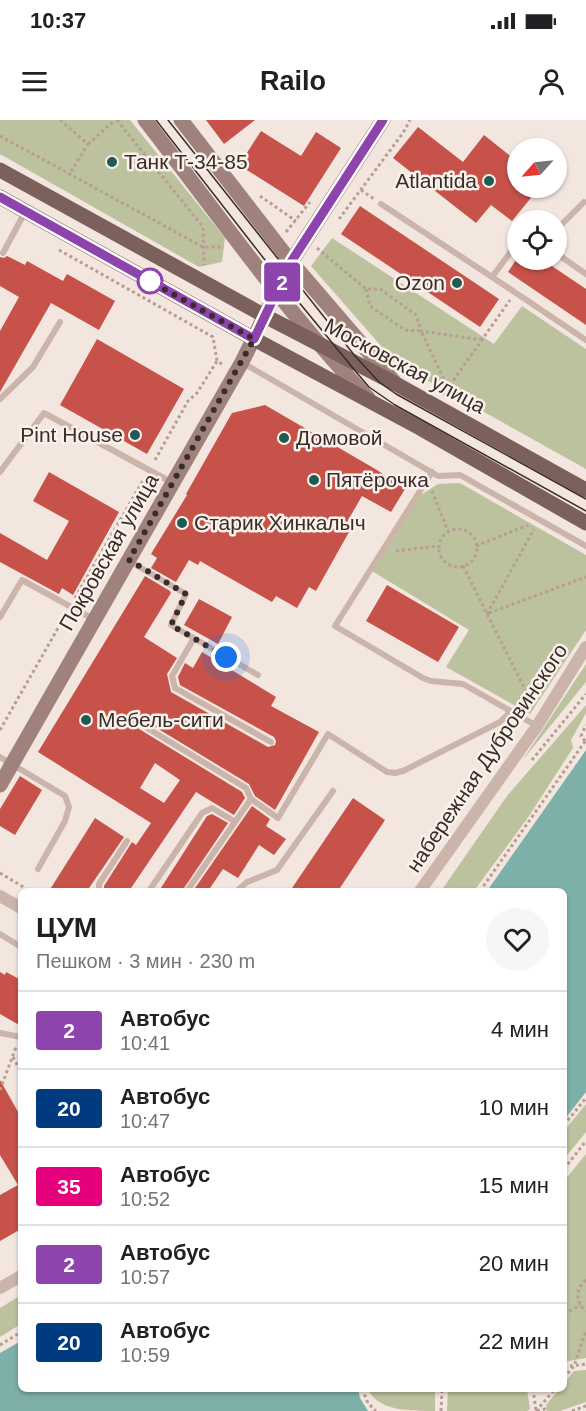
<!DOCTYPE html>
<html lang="ru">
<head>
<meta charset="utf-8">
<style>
	:root { --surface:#fff; --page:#f6f6f6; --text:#202124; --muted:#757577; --line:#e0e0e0 }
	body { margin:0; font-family:Helvetica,sans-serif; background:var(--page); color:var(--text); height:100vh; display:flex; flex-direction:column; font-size:22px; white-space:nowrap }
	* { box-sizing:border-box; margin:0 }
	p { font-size:20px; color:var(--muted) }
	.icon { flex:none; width:33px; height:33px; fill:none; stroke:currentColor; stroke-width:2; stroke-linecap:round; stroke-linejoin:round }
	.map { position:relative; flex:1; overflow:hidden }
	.sheet { position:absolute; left:18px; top:768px; width:549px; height:504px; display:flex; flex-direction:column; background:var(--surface); border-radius:9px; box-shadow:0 2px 4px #0004 }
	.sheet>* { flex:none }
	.badge { padding:0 12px; border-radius:4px; font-size:21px; line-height:39px }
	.needle { width:39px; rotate:243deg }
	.fabs { position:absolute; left:507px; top:18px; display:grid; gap:12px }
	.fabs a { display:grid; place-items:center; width:60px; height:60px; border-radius:50%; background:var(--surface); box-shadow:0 2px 4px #0004; font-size:30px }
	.you { position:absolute; width:30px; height:30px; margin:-15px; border:4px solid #fff; border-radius:50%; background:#1a73e8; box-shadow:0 0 0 9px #1a73e833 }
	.map>.badge { position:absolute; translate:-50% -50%; box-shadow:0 0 0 3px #fff }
	.round { display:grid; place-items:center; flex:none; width:63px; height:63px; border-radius:32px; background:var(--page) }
	.headline { display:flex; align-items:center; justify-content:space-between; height:102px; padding:0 18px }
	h1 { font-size:28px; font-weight:600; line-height:45px }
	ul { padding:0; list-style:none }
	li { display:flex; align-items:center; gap:18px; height:78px; padding:0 18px; border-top:2px solid var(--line) }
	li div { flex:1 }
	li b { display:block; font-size:22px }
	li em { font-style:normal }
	li .badge { min-width:66px; font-weight:700; text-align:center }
	.status { display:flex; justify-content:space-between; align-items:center; height:42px; padding:0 30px; background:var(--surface); direction:ltr }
	.status svg { height:16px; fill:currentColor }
	header { display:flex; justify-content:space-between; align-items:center; height:78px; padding:0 18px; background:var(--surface); font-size:27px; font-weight:600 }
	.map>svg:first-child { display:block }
	.green { fill:#bcc29e }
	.water { fill:#7db0a9 }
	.building { fill:#c6524a; fill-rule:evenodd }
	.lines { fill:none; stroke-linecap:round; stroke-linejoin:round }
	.path { stroke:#b79d94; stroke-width:3; stroke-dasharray:3 3; stroke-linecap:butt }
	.lane { stroke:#cbb4aa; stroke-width:6 }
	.street { stroke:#cbb4aa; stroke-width:12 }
	.secondary { stroke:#9f827b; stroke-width:15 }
	.primary { stroke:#7b605b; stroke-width:15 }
	.tram { stroke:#392c2a; stroke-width:1.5 }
	.line-casing { stroke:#fff; stroke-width:14 }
	.line { stroke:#8e44ad; stroke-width:9 }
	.walk { stroke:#392c2a; stroke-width:6; stroke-dasharray:0 10.8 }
	.poi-dot { fill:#1f5b54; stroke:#faf1eb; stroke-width:2 }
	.stop-dot { fill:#fff; stroke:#8e44ad; stroke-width:3 }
	.labels { text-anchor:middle; stroke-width:5; stroke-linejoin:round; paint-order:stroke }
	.poi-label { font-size:21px; fill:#392c2a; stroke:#faf1eb; text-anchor:start }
	.street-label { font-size:21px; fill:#392c2a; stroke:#faf1eb }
</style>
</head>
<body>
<div class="status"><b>10:37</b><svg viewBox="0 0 49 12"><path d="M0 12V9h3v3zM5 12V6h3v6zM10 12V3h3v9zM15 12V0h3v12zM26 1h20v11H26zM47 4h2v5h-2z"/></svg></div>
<header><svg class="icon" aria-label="menu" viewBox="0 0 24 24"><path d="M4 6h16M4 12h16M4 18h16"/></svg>Railo<svg class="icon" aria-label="person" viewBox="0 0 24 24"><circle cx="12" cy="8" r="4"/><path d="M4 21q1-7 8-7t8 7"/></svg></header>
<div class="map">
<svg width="586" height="1291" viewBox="0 0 586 1291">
	<rect width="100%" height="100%" fill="#f3e6df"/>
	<path class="green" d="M0,0H130L225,118L222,142L199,147L0,34Z
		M332,118L494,224L522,186L586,229V349L396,243L311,146Z
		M460,363L586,435V510L530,594L446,547L469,510L372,451L419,376L438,364Z
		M586,544V562L522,641Z
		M586,585V593L571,620L573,628L529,696L474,771H441L507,676Z
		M586,984V1012L564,1039V1011Z
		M586,1034V1238L564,1242V1061Z
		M21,1175V1204L0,1217V1188Z
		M586,1250V1282L560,1291H547L546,1285L559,1269H564V1263L574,1251Z
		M368,1269H435V1291C410,1291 377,1291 368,1269Z
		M448,1269H527L530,1289L527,1291H447Z"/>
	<path class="water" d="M586,630V972L564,1000V771H487Z
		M21,1221V1269H358L360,1278L368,1291H0V1233Z"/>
	<path class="building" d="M206,0H255L224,24Z
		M418,7L463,42L484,15L518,42V68H539L512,101L491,85L476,103L393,38Z
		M261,11L301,36L316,12L341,28L304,86L239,45Z
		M360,86L499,179L480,207L341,114Z
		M7,136L25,145L27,141L63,161L67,154L115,181L99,210L51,183L0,272V211L19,177L0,166V137L4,138Z
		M516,140H543L586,169V205L508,152Z
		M97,219L184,269L147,334L60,285Z
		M265,285L377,350L405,369L391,392L362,376L343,409L349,412L316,471L309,467L297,488L276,476L272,482L200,441L198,445L189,440L176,462L151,448L157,438L151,434L187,375L186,374L232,293Z
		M49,352L119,392L73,475L62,468L59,474L0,442V413L47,440L69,401L33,381Z
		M145,456L170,471L171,473L144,517L177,538L167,554L171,572L268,627L275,625L276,621L274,617L180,565L178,557L185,543L193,548L202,532L276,577L271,586L319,612L275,690L255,676L249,664L137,596H131L129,600L131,604L242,672L245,678L234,695L196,672L129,771H108L104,768V766L132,722L136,725L151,703L38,632ZM155,643L180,660L164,683L140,668Z
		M387,465L459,507L438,542L366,501Z
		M199,479L232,497L218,524L184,505Z
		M20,656L42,670L15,715L0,706V689Z
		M353,678L385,700L338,771H290Z
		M252,686L270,699L266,706L286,719L274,735L259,725L238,758L223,749L208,771H193Z
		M212,694L228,703L182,771H159L207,696Z
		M95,698L124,717L87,771H49Z
		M0,852L5,855L6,852L21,860V906L0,894Z
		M0,960L21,997V1109L0,1121V1075L18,1065L0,1035Z"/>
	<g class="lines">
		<path class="path" d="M60,0L88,24L69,55
			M117,0L203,107L204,145
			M0,16L203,127H224
			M88,24L115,0
			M361,70L374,79
			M260,76L296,101
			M339,99L403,13L410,0
			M286,112L310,82
			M317,128L366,169H380L416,195L421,211L482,220
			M59,130L213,217L217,241L222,244
			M366,169L370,186L405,210L421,211L448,268
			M443,275L510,180
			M155,340L188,281L197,273L217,241
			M432,371L448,411
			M439 428a19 19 0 1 1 38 0a19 19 0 1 1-38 0Z
			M476,426L528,405
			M396,431L439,426
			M463,446L528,575L525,588
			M75,478L144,359
			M489,493L586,457
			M487,494L534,409
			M0,610L66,494
			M585,621L581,616L586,605
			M532,640L586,574
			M0,753L30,771
			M480,771L586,620
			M13,937L21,952
			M0,970L16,927
			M564,1005L586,978
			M564,1049L586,1021
			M586,1160C575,1169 575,1182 586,1191
			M564,1194L581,1185
			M0,1225L21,1212
			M564,1247L586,1244
			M564,1258L574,1246L586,1211
			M362,1269L368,1283L376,1291
			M533,1269L536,1291
			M441,1291L442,1269
			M536,1291L555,1269
			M537,1291L545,1289V1291
			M572,1291L586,1286"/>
		<path class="lane" d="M381,84L492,157
			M556,110L584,82
			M518,122L492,157L586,220
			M3,133L25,92
			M556,133L586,154
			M243,243L438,356L460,355L586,426
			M0,279L33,247L60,202
			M0,352L44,293L173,363
			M432,352L335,506L423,558L431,561L463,564L537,606
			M129,441L186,474L171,505L258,555
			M0,497L22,460L95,500
			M194,518L172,556L175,568L271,622
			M134,600L246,668L251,679L278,698L328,614L387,652L395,653L403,651L500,602L510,592
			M0,637L65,676L69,687L65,701L38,749
			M99,771V764L127,721
			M149,771L202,693L212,688L234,701
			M187,771L251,679
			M237,771L247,762L277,750L333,671
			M0,814L21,827
			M0,913L21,917"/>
		<path class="street" d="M420,771L537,606L586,527
			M0,776L21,788
			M0,1168L21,1156"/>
		<path class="secondary" d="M145,0C217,93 286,192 368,278
			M181,0L291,142L395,263
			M0,665L242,242L291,142L383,0"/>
		<path class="primary" d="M0,50L265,196L396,264L586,370
			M0,77L254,219L420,308L586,403"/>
		<path class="tram" d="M156,0L279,158L357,253L369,267L395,285L586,391
			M168,0L355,236L379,262L396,274L586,379"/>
	</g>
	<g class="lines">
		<g class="line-casing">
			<path id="line" d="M0,77L254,219L291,142L383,0"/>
		</g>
		<use href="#line" class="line"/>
		<path class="walk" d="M150,161L148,160L254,219L129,440L186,474L171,505L226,537"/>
	</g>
	<g class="poi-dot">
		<circle cx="112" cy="42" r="6"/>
		<circle cx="489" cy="61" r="6"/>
		<circle cx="457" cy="163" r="6"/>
		<circle cx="135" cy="315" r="6"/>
		<circle cx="284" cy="318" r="6"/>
		<circle cx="314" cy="360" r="6"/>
		<circle cx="182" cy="403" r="6"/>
		<circle cx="86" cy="600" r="6"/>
	</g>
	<circle class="stop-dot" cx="150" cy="161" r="12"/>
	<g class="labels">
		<g class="poi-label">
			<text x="124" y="49">Танк Т-34-85</text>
			<text x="477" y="68" text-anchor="end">Atlantida</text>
			<text x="445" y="170" text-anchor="end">Ozon</text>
			<text x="123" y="322" text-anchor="end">Pint House</text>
			<text x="296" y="325">Домовой</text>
			<text x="326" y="367">Пятёрочка</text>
			<text x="194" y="410">Старик Хинкалыч</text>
			<text x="98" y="607">Мебель-сити</text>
		</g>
		<g class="street-label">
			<text transform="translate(405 246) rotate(28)" y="7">Московская улица</text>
			<text transform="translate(109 432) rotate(-60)" y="7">Покровская улица</text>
			<text transform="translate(487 638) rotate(-56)" y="7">набережная Дубровинского</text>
		</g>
	</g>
</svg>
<div class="fabs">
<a><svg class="needle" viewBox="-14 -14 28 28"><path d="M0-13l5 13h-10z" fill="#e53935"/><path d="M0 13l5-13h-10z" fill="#757577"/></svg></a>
<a><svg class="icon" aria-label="locate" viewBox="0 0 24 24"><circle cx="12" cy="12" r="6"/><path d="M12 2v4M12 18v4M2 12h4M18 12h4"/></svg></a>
</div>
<div class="you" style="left:226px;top:537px"></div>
<b class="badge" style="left:282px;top:162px;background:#8e44ad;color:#fff">2</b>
<section class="sheet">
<div class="headline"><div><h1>ЦУМ</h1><p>Пешком · 3 мин · 230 m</p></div><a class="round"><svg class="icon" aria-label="heart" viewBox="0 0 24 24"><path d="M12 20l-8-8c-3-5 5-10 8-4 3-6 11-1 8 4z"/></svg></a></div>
<ul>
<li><span class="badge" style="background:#8e44ad;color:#fff">2</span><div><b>Автобус</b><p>10:41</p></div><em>4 мин</em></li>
<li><span class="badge" style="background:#003b80;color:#fff">20</span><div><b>Автобус</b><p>10:47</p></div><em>10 мин</em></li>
<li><span class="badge" style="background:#e6007e;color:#fff">35</span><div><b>Автобус</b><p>10:52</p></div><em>15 мин</em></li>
<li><span class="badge" style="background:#8e44ad;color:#fff">2</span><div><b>Автобус</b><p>10:57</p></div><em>20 мин</em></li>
<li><span class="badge" style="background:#003b80;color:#fff">20</span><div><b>Автобус</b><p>10:59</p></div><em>22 мин</em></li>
</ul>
</section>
</div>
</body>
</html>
